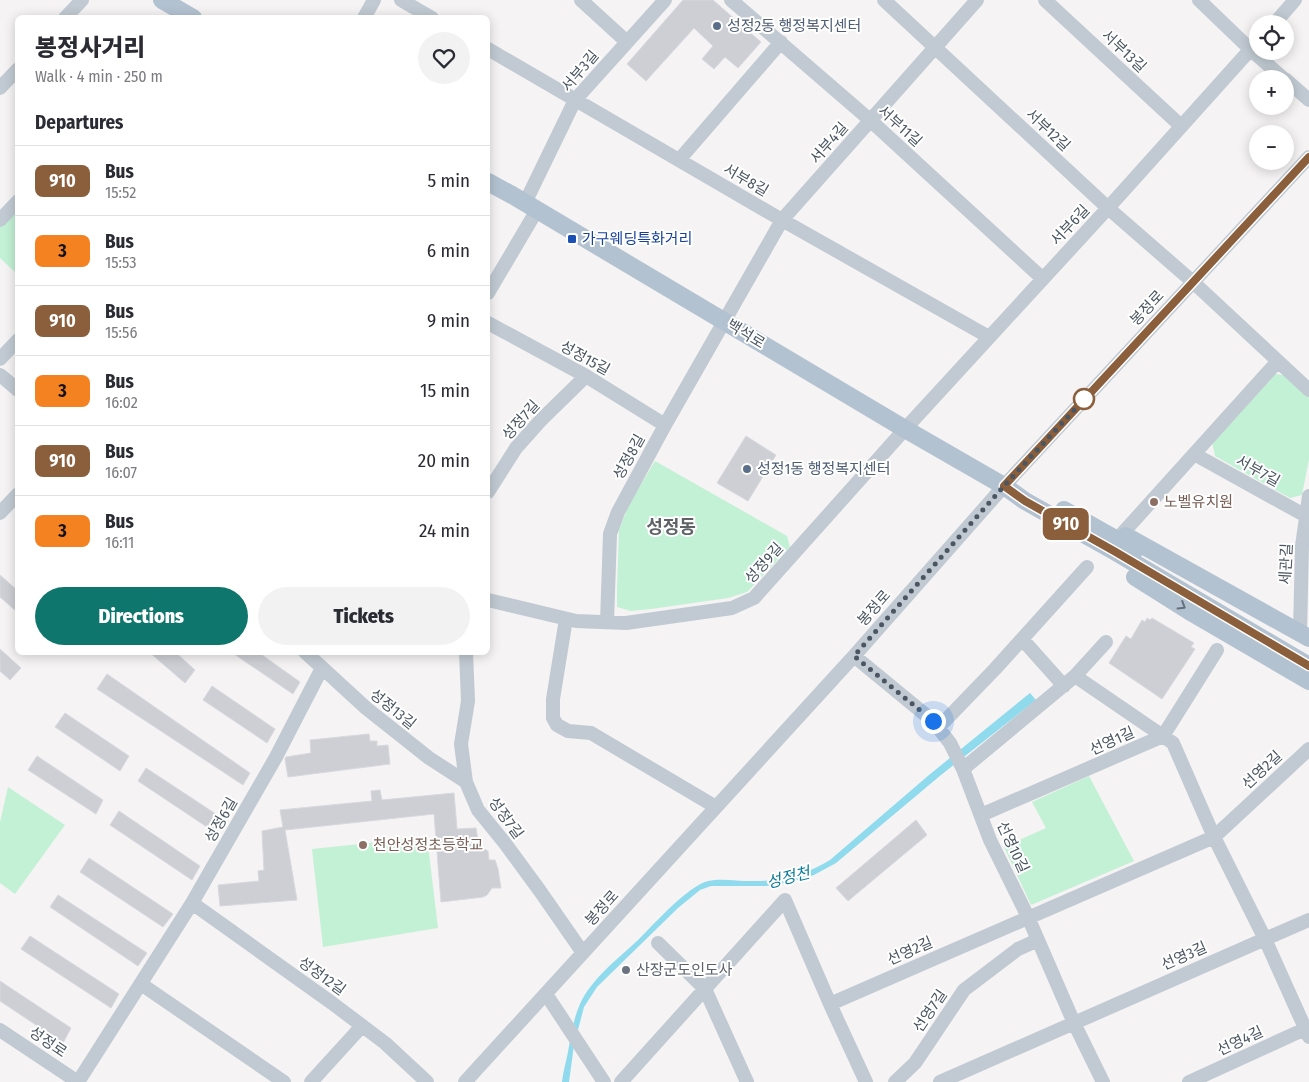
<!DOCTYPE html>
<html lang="en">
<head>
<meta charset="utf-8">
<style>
	:root { --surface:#fff; --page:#f2f2f3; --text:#2b2b33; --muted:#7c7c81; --line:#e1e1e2; --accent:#0f766e }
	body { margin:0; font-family:"Fira Sans Condensed","Noto Sans KR",sans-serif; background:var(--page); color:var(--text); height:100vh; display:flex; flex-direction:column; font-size:19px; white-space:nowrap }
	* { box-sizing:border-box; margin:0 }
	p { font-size:16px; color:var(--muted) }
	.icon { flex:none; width:28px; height:28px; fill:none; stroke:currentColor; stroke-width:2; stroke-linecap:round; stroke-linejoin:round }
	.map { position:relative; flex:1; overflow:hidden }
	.panel { position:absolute; left:15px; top:15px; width:475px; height:640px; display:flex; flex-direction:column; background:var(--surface); border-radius:8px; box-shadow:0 2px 12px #0003 }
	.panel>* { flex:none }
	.badge { padding:0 10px; border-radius:8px; font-size:18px; line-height:32px }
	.buttons { position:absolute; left:1249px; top:15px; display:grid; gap:10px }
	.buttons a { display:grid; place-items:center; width:45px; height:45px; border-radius:50%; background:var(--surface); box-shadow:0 2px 12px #0003; font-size:25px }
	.you { position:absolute; width:25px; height:25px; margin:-12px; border:4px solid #fff; border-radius:50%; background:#1a73e8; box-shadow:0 0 0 8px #1a73e833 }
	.map>.badge { position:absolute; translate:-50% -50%; box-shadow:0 0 0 2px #fff }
	h2 { padding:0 20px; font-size:19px; line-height:45px }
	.round { display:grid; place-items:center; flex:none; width:52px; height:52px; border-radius:26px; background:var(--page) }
	.headline { display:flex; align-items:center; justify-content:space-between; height:85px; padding:0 20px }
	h1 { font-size:24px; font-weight:800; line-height:38px }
	.action { display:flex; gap:10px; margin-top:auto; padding:10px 20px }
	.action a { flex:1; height:58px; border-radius:30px; background:var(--accent); color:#fff; font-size:20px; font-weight:800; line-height:58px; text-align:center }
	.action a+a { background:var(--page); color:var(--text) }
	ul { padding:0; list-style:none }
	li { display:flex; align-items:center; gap:15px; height:70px; padding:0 20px; border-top:1px solid var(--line) }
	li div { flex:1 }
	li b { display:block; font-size:19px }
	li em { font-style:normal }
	li .badge { min-width:55px; font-weight:700; text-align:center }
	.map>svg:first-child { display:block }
	.green { fill:#c3f1d5 }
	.water { fill:#90daee }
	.building { fill:#cdcfd5; stroke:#d7d9de }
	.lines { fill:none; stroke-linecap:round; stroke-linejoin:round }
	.minor { stroke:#c1cad2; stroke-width:14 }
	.major { stroke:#b3c2d1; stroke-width:18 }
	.oneway { stroke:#64717d }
	.line-casing { stroke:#fff; stroke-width:11 }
	.line { stroke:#8b5e3c; stroke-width:8 }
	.walk { stroke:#4a5661; stroke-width:5; stroke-dasharray:0 9 }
	.service-dot { fill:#5c6f8a; stroke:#fff; stroke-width:2 }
	.transit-dot { fill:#1a4fb4; stroke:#fff; stroke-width:2 }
	.stop-dot { fill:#fff; stroke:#8b5e3c; stroke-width:2.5 }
	.education-dot { fill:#8d6e63; stroke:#fff; stroke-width:2 }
	.worship-dot { fill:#6b7280; stroke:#fff; stroke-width:2 }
	.labels { text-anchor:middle; stroke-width:4; stroke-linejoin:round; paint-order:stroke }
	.service-label { font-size:15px; fill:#4e5e75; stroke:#fff; text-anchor:start }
	.street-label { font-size:15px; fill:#4a5661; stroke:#fff }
	.transit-label { font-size:15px; fill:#164399; stroke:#fff; text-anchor:start }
	.education-label { font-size:15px; fill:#785e54; stroke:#fff; text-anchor:start }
	.worship-label { font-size:15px; fill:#5b616d; stroke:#fff; text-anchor:start }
	.water-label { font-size:16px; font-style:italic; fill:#0c7c9b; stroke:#fff }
	.quarter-label { font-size:18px; font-weight:bold; fill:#5f6368; stroke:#fff }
</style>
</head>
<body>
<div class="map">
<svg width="1309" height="1082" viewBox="0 0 1309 1082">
	<rect width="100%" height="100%" fill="#f5f3f3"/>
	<path class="green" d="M17,207V274L0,258V226Z
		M1275,374L1284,375L1309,396V459L1302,495L1290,498L1215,456L1212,442Z
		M655,461L787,536L790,547L747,592L728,598L651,609L631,611L617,607V589L619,530L629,504Z
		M1089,776L1134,861L1031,905L1004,847L1046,828L1032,802Z
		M8,787L65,825L15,894L0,883V822Z
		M427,837L438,928L323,947L312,849Z"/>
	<path class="water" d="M1030,693L1036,700L941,775L836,863L814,875L787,883L767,886H711L700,890L678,908L597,987L584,1007L574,1045L569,1082H562C563,1072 566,1062 568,1052C571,1035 573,1020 580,1004C592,978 618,959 639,939C654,924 688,886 708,881C721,878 737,881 750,881C779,882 806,875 830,860L929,775Z"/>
	<path class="building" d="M683,0H713L761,42L738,68L725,57L714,69L702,59L713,46L694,28L646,81L627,64Z
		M746,436L776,455L748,501L717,483Z
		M0,575L18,591V613L0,597Z
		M1147,618L1150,620L1152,618L1194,643L1191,647L1195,649L1162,699L1109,663L1126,636L1131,639L1142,620L1145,622Z
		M0,649L21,668L10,680L0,671Z
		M149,652H175L195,670L185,683Z
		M231,652H258L300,682L293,694Z
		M107,674L250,773L243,785L97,689Z
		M212,686L275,729L267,743L203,700Z
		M65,713L129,756L120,771L55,727Z
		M369,734L370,741H377V746L388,745L390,764L288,777L285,759L286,757L311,753L310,740Z
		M37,756L103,800L96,814L28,770Z
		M146,768L225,820L216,833L138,781Z
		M380,790L382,800L454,793L457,829L476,828L479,846L488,851L489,860H495L498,869L501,888H492L487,895L483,897L441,902L434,814L285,830L297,900L220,906L218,885L259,881L258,871L264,870L262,831L283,827L280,810L372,801L371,791Z
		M119,811L200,866L192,880L110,825Z
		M916,820L927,835L848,901L836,888Z
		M89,858L173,914L163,927L80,872Z
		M58,895L147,953L138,966L50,907Z
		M30,936L119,994L111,1008L21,949Z
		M0,981L71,1028L63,1043L0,1001Z"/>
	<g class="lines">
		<path class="minor" d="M401,0L432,18
			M581,0L627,42
			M731,0L870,120L1043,279
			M884,0L1108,208L1193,282L1309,390
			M1045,0L1181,126
			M1199,0L1250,49L1284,79
			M65,18L82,0
			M364,18L374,0
			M1274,24L1295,0
			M488,49L782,220L989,337
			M1285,79L1309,100
			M0,88L18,69
			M679,160L781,42
			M525,203L575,100L665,0
			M0,220L18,201
			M488,293L537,210
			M488,323L586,376L665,425
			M0,359L18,340
			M0,375L18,390
			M1194,454L1306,516
			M488,492L516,448L540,421L586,376
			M0,513L18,494
			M1121,535L1278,361
			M488,600L576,621L626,623L732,608L754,598L905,429L1108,208L1258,41
			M566,619L553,699V718L557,725L568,731L591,733L716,807
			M607,622L610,534L618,512L665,425L782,220L977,0
			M1300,633L1302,546L1309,496
			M1022,639L1064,686
			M305,652L366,708L429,758L466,782
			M466,652L468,701L461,744L466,782L478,810L504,842L540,891L583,953
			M854,656L933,721L950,743L963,769L990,840L1028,917L1074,1023L1103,1082
			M1075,676L1173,743L1214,837L1265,939L1309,1037
			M938,728L995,669L1087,567
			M963,769L1075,676L1106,642
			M981,815L1163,736L1217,650
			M192,903L332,1003L385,1043L427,1082
			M658,943L705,989L747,1082
			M141,984L284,1082
			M546,994L604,1082
			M830,1004L866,1082
			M0,1030L78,1082
			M78,1082L192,903L276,757L322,668
			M311,1082L362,1026
			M465,1082L854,656L1004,486L1309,157
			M621,1082L785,900L830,1004L1214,837L1309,749
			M895,1082L915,1063L964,990L1018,949L1038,940
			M940,1082L1265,939L1309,920
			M1189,1082L1305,1029"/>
		<path class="major" d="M162,0L193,18
			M488,182L512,195L905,429L1004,486L1025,501L1114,551L1309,666
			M1064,510L1135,550
			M1126,536L1309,638
			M1135,577L1189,611L1309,681"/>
	</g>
	<defs><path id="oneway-chevron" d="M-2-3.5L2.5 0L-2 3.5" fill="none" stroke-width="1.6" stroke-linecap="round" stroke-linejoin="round" transform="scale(1.25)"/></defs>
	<use class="oneway" href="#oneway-chevron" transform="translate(1182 606) rotate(32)"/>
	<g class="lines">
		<g class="line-casing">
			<path id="line" d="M1309,157L1004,486L1025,501L1114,551L1309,666"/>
		</g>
		<use href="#line" class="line"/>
		<path class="walk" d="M933,721L854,656L1004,486L1088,395L1084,399"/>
	</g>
	<g class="service-dot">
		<circle cx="717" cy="26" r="5"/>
		<circle cx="747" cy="469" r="5"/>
	</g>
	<rect class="transit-dot" x="567" y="234" width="10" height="10" rx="2.5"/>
	<circle class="stop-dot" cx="1084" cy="399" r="10"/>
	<g class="education-dot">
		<circle cx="1154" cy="502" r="5"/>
		<circle cx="363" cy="845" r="5"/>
	</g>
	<circle class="worship-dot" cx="626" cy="970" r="5"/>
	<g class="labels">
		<g class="service-label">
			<text x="727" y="31">성정2동 행정복지센터</text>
			<text x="757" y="474">성정1동 행정복지센터</text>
		</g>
		<g class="street-label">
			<text transform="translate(1124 51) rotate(43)" y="5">서부13길</text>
			<text transform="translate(580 71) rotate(-50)" y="5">서부3길</text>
			<text transform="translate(900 126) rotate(42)" y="5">서부11길</text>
			<text transform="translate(1048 130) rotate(43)" y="5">서부12길</text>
			<text transform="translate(829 143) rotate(-49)" y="5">서부4길</text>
			<text transform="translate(746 180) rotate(30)" y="5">서부8길</text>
			<text transform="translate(1070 225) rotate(-47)" y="5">서부6길</text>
			<text transform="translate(1147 308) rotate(-47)" y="5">봉정로</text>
			<text transform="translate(746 334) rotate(31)" y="5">백석로</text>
			<text transform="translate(585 358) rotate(29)" y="5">성정15길</text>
			<text transform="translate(521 420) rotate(-48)" y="5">성정7길</text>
			<text transform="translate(629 457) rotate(-61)" y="5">성정8길</text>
			<text transform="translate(1258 471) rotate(29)" y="5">서부7길</text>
			<text transform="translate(764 563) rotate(-48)" y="5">성정9길</text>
			<text transform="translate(1286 564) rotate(-87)" y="5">세관길</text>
			<text transform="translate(874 608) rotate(-49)" y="5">봉정로</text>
			<text transform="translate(393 709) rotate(39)" y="5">성정13길</text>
			<text transform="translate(1112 741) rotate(-24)" y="5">선영1길</text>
			<text transform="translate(1262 770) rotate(-43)" y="5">선영2길</text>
			<text transform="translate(506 818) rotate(54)" y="5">성정7길</text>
			<text transform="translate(221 820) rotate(-60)" y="5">성정6길</text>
			<text transform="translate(1013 847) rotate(65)" y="5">선영10길</text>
			<text transform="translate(602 908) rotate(-48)" y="5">봉정로</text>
			<text transform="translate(910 951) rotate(-24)" y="5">선영2길</text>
			<text transform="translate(1184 956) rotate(-24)" y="5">선영3길</text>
			<text transform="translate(322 976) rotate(36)" y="5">성정12길</text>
			<text transform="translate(930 1011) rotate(-56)" y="5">선영7길</text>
			<text transform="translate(1240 1041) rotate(-25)" y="5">선영4길</text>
			<text transform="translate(48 1042) rotate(34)" y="5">성정로</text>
		</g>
		<g class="transit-label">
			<text x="582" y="244">가구웨딩특화거리</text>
		</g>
		<g class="education-label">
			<text x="1164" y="507">노벨유치원</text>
			<text x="373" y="850">천안성정초등학교</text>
		</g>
		<g class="worship-label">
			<text x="636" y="975">산장군도인도사</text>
		</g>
		<g class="water-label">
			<text transform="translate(788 877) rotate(-14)" y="6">성정천</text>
		</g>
		<g class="quarter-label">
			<text x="671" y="533">성정동</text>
		</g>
	</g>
</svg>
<div class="buttons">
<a><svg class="icon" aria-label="locate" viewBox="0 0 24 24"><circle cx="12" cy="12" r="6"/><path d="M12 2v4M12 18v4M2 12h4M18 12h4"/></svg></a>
<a>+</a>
<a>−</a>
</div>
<div class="you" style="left:933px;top:721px"></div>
<b class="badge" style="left:1066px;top:524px;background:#8b5e3c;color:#fff">910</b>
<section class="panel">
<div class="headline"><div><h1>봉정사거리</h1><p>Walk · 4 min · 250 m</p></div><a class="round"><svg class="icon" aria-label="heart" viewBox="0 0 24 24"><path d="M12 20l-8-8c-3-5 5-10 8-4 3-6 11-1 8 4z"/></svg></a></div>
<h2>Departures</h2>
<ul>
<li><span class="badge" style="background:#8b5e3c;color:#fff">910</span><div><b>Bus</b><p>15:52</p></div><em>5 min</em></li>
<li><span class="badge" style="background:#f58220;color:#111">3</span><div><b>Bus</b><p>15:53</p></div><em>6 min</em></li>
<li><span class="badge" style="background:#8b5e3c;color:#fff">910</span><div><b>Bus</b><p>15:56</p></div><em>9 min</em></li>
<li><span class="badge" style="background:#f58220;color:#111">3</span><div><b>Bus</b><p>16:02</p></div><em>15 min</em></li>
<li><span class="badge" style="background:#8b5e3c;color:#fff">910</span><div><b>Bus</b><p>16:07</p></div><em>20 min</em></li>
<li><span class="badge" style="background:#f58220;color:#111">3</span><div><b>Bus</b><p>16:11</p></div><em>24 min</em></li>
</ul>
<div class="action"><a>Directions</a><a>Tickets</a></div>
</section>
</div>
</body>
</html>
